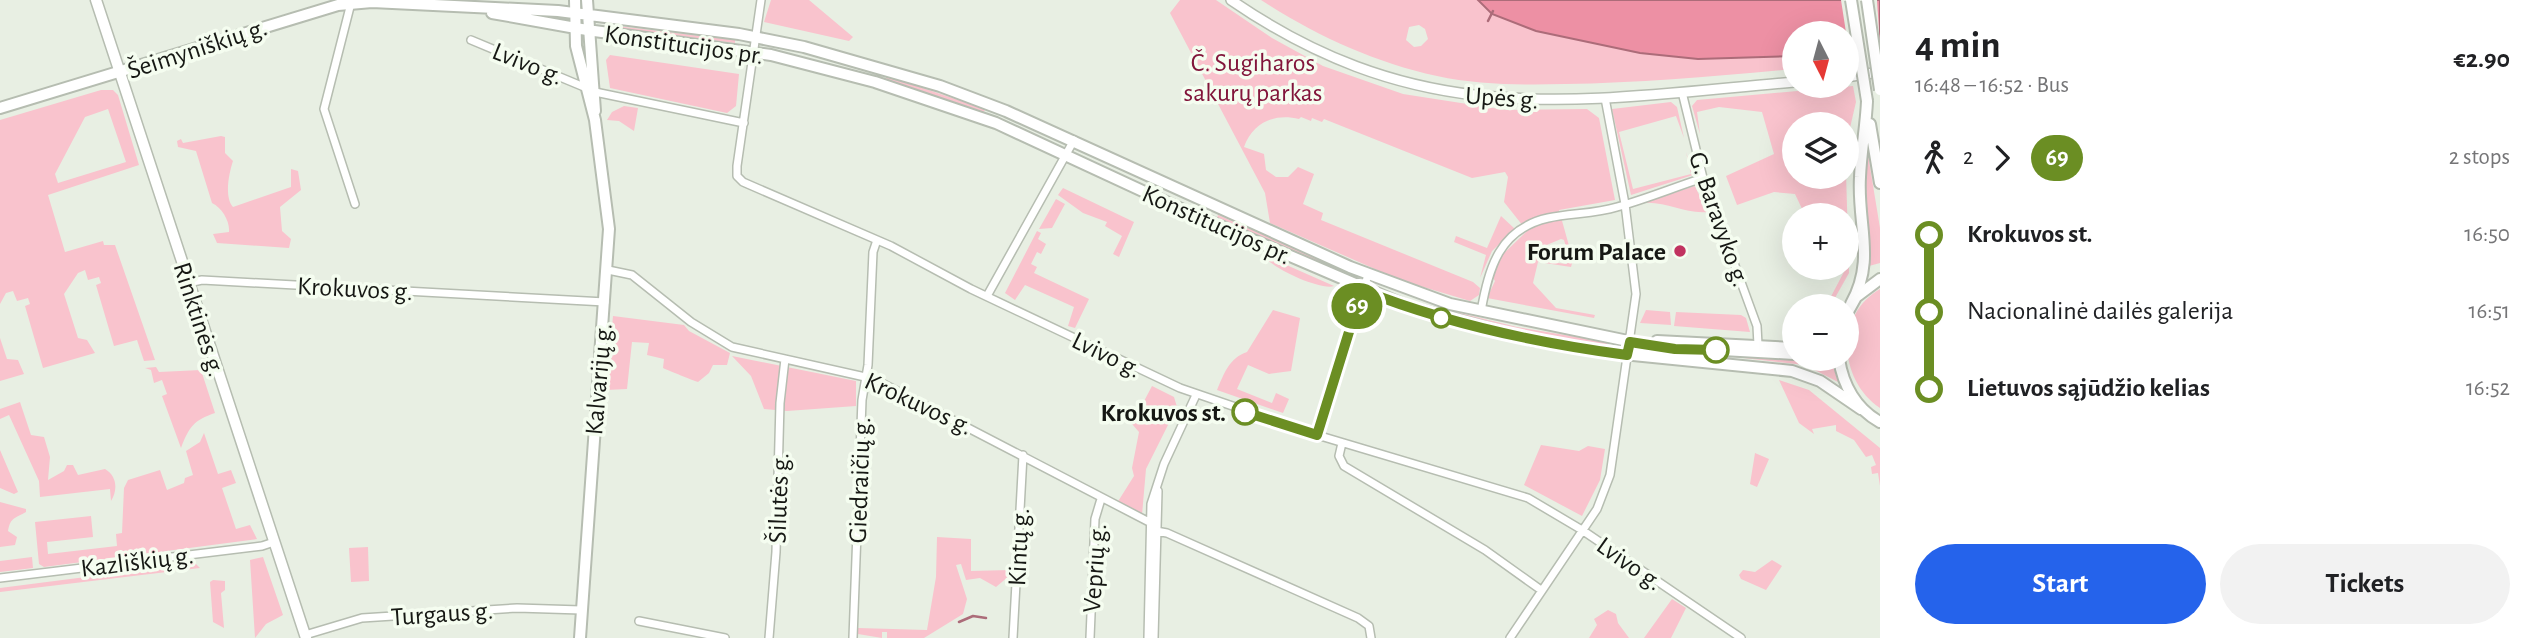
<!DOCTYPE html>
<html lang="en">
<head>
<meta charset="utf-8">
<style>
	:root { --surface:#fff; --page:#f2f2f2; --text:#202124; --muted:#757577; --accent:#2563eb }
	body { margin:0; font-family:"Alegreya Sans",sans-serif; background:var(--page); color:var(--text); height:100vh; display:flex; flex-direction:column; font-size:26px; white-space:nowrap }
	* { box-sizing:border-box; margin:0 }
	p { font-size:23px; color:var(--muted) }
	.icon { flex:none; width:38px; height:38px; fill:none; stroke:currentColor; stroke-width:2; stroke-linecap:round; stroke-linejoin:round }
	.map { position:relative; flex:1; overflow:hidden }
	.side { display:flex; flex-direction:column; background:var(--surface); width:665px }
	.side>* { flex:none }
	.badge { padding:0 14px; border-radius:23px; font-size:24px; line-height:46px }
	.needle { width:46px; rotate:174deg }
	.buttons { position:absolute; left:1782px; top:21px; display:grid; gap:14px }
	.buttons a { display:grid; place-items:center; width:77px; height:77px; border-radius:50%; background:var(--surface); box-shadow:0 7px 28px #0002; font-size:35px }
	.map>.badge { position:absolute; translate:-50% -50%; box-shadow:0 0 0 4px #fff }
	.legs { display:flex; align-items:center; gap:10px; height:77px; padding:0 35px; font-size:23px }
	.legs p { margin-inline-start:auto }
	.overview { display:flex; align-items:center; justify-content:space-between; height:119px; padding:0 35px }
	h1 { font-size:38px; font-weight:700; line-height:52px }
	.action { display:flex; gap:14px; margin-top:auto; padding:14px 35px }
	.action a { flex:1; height:80px; border-radius:42px; background:var(--accent); color:#fff; font-size:28px; font-weight:700; line-height:80px; text-align:center }
	.action a+a { background:var(--page); color:var(--text) }
	ul { padding:0 35px; list-style:none }
	li { display:flex; align-items:center; gap:24px; height:77px; font-size:26px }
	li i { display:grid; place-items:center; width:10px; height:100%; margin:0 9px; background:currentColor }
	li i::after { content:''; width:18px; height:18px; margin:-9px; border:5px solid; border-radius:50%; background:var(--surface) }
	li p { margin-inline-start:auto }
	li:first-child i { background:linear-gradient(#0000 50%,currentColor 0) }
	li:last-child i { background:linear-gradient(currentColor 50%,#0000 0) }
	main { display:flex; flex:1; min-height:0 }
	.map>svg:first-child { display:block }
	.green { fill:#f9c3cd; fill-rule:evenodd }
	.water { fill:#ed90a4; stroke:#ac6c79; stroke-width:2 }
	.pier { fill:#e8efe3 }
	.lines { fill:none; stroke-linecap:round; stroke-linejoin:round }
	.stream { stroke:#ac6c79; stroke-width:2.5 }
	.minor-casing { stroke:#b6bdb1; stroke-width:10 }
	.tertiary-casing { stroke:#b6bdb1; stroke-width:12 }
	.secondary-casing { stroke:#b6bdb1; stroke-width:13 }
	.primary-casing { stroke:#b6bdb1; stroke-width:14 }
	.trunk-casing { stroke:#b6bdb1; stroke-width:14 }
	.minor { stroke:#fff; stroke-width:7 }
	.tertiary { stroke:#fff; stroke-width:9 }
	.secondary { stroke:#fff; stroke-width:10 }
	.primary { stroke:#fff; stroke-width:10 }
	.trunk { stroke:#fff; stroke-width:10 }
	.trunk-bridge-casing { stroke:#b6bdb1; stroke-width:14; stroke-linecap:butt }
	.trunk-bridge { stroke:#fff; stroke-width:10 }
	.line-1-casing { stroke:#fff; stroke-width:16 }
	.line-1 { stroke:#6b8e23; stroke-width:10 }
	.poi-dot { fill:#c13360; stroke:#f5fdf0; stroke-width:2.5 }
	.stop-1-dot { fill:#fff; stroke:#6b8e23; stroke-width:3.5 }
	.labels { text-anchor:middle; stroke-width:7; stroke-linejoin:round; paint-order:stroke }
	.street-label { font-size:26px; fill:#161814; stroke:#f5fdf0 }
	.park-label { font-size:26px; fill:#82153b; stroke:#f5fdf0 }
	.poi-label { font-size:26px; font-weight:bold; fill:#161814; stroke:#f5fdf0; text-anchor:end }
	.stop-label { font-size:26px; font-weight:bold; fill:#161814; stroke:#f5fdf0; text-anchor:end }
</style>
</head>
<body>
<main>
<div class="map">
<svg width="1880" height="638" viewBox="0 0 1880 638">
	<rect width="100%" height="100%" fill="#e8efe3"/>
	<path class="green" d="M771,0H809L853,37L849,41L764,22Z
		M1180,0H1216L1272,38L1323,66L1403,94L1506,110L1587,109L1599,118L1615,200L1559,210L1573,260L1571,267L1538,262L1533,283L1556,308L1595,315L1594,318L1487,298L1495,281L1493,278L1499,258L1527,231L1504,202L1508,177L1505,172L1472,178L1324,119L1322,122L1312,118L1311,121L1301,117L1299,119C1275,113 1253,122 1244,147L1264,154L1266,170L1276,177H1288L1298,167L1314,174L1303,204L1323,213L1321,220L1473,282L1480,288L1479,295L1470,301L1400,280L1270,223L1265,193L1170,13ZM1561,239L1564,240L1569,257L1567,264L1541,261L1537,249Z
		M1261,0H1478L1492,14L1536,31L1640,53L1698,59L1794,56V69C1717,76 1641,83 1565,84C1522,85 1478,85 1437,76C1373,62 1315,35 1261,0ZM1419,25L1425,29L1428,39L1421,46L1414,47L1406,40L1409,27Z
		M608,25L735,40V43L608,27Z
		M610,55L739,74L736,106L727,113L610,88L606,60Z
		M887,76L985,109L984,112L886,79Z
		M1853,86L1856,102L1846,145V124H1794V177H1846V173L1849,273L1831,305L1826,306L1846,268V215H1805L1795,194L1774,192L1737,205L1726,176L1774,154L1762,112L1719,107L1697,112L1700,134L1692,106L1697,100Z
		M101,90H113L118,95L139,165L48,195L65,252L103,241L104,245H115L155,360L144,361L137,340L114,346L96,285L101,283L99,277L88,280L85,270L78,273L64,294L78,338L87,340L95,353L43,368L25,306L30,304L28,298L17,301L13,291L6,293L0,304V120ZM108,109L126,162L58,183L55,174L85,117Z
		M1671,102L1677,107L1684,138L1676,116L1619,132L1633,189L1691,174L1686,152L1693,175L1631,195L1612,109Z
		M624,106L638,108L634,131L619,121L607,120L612,112Z
		M221,136L225,137V153L233,161C229,173 224,197 233,207L291,187V169L298,171L301,190L280,207L282,231L291,239L289,248L217,243L213,234L229,232C230,221 222,208 212,203L196,151L178,147L177,141L181,139L183,143Z
		M1867,149L1880,228V263L1869,266L1864,182Z
		M1695,186L1707,212C1685,214 1666,201 1643,203Z
		M1063,188L1134,222L1119,257L1113,254L1122,236L1105,226L1107,222L1083,213L1058,195Z
		M1056,199L1065,204L1052,228L1039,229Z
		M1218,215L1344,270L1342,273L1217,218Z
		M1501,216L1515,229L1492,251L1480,278L1486,255L1454,242L1456,236L1487,248Z
		M1037,231L1041,233L1038,239L1046,244L1041,254L1037,252L1031,264L1037,267L1034,273L1089,299L1075,328L1068,326L1074,307L1025,285L1015,300L1005,293Z
		M1264,255L1334,286C1321,291 1268,267 1264,255Z
		M1880,289V408C1839,380 1834,316 1880,289Z
		M1273,310L1300,318L1291,371L1269,374L1248,365L1237,389L1272,403L1276,393L1289,399L1283,413L1217,390C1224,374 1229,358 1247,352Z
		M1646,310L1670,312L1671,325L1640,323Z
		M1676,312L1741,315L1746,318L1750,332L1674,326Z
		M1460,313L1517,327L1607,342V345L1517,330L1459,315Z
		M613,316L684,325L689,331L730,353L727,365H713L709,373L698,382C692,380 670,371 663,368L664,359L647,355L649,343L632,342L627,389L606,390Z
		M0,338L7,359L18,360L24,374L0,381Z
		M1718,355L1786,360L1831,359L1838,382L1805,365Z
		M732,356L856,381V406L787,411L764,409L751,376Z
		M156,367L159,372L201,370L215,413C194,420 189,427 181,448L162,396L167,394L162,380L154,383L151,370L145,368Z
		M1779,380L1809,390L1880,448V486L1878,473L1872,474L1871,467L1876,465L1872,455L1866,457L1854,440L1836,431V425L1812,429L1814,434L1799,423Z
		M1152,386L1174,397L1177,407L1146,469L1142,515L1117,503L1134,476L1132,468L1139,432L1132,424Z
		M20,402L31,435L44,437L50,457L48,480L64,471L67,465H73L78,475L105,469C117,476 118,490 111,501L110,489L40,497L39,481L9,415L0,419V409Z
		M204,433L218,474L231,470L236,483L222,488L236,529L250,525L257,539L44,567L39,564L35,522L91,516L93,537L47,542L48,554L117,546L116,534L122,533L124,488L128,480L160,470L167,490L184,483L185,478L193,475L186,451L200,442Z
		M1541,445L1579,451L1588,446L1605,449L1600,480L1582,516L1524,485Z
		M0,450L18,492L14,494L0,488Z
		M1755,453L1769,459L1757,487L1750,484Z
		M0,502L26,509V512C16,518 10,517 8,531L17,537L15,545L0,547Z
		M937,537L971,539V571L1010,570L1009,576L996,587L980,578L966,580L961,564L956,565L967,599L963,614L924,638H887V632H882V638L858,634V628L927,630L936,577Z
		M368,547L369,581L351,582L349,548Z
		M32,557L33,568L0,572V561Z
		M263,557L283,615L266,624L255,638L250,560Z
		M1772,560L1782,566L1766,590L1741,579L1739,575L1743,570L1755,572Z
		M195,563L200,568L0,592V588Z
		M213,580L225,581V590L221,593L224,628L213,622L210,582Z
		M1672,599L1686,608L1671,638H1644Z
		M1608,610L1616,614L1618,623L1629,638H1589L1597,625L1594,619Z"/>
	<path class="water" d="M1478,0H1880V42L1846,49V33H1794V56L1698,59L1640,53L1536,31L1492,14Z"/>
	<path class="pier" d="M1841,0H1877L1880,46L1849,52Z"/>
	<g class="lines">
		<path class="stream" d="M1488,21L1493,11
			M959,622L973,616L986,618"/>
		<g class="minor-casing">
			<path id="minor" d="M761,0L737,166V176L743,182L891,246L971,289L1180,388L1317,435L1528,498L1582,530L1741,638
				M351,3L324,109L355,204
				M471,40L584,87
				M595,92L744,123
				M1682,92L1703,178L1757,326L1758,345
				M608,270L632,275L691,322L732,347L874,379L1151,523
				M188,283L202,280L605,302
				M987,296L1074,140
				M1481,311C1489,268 1499,229 1548,218C1570,213 1595,214 1617,207C1646,199 1675,187 1703,178
				M1317,435L1368,275
				M1342,443L1339,456L1344,466L1485,550L1541,590
				M1156,531L1167,533L1358,618L1369,626L1371,638
				M0,578L262,546L274,542
				M639,621L725,638
				M305,635L362,618L517,608L581,610
				M769,638L776,552L780,403L785,359
				M853,638L862,400L868,365L873,252L877,240
				M1013,638L1023,455
				M1090,638L1095,519L1101,499
				M1148,638L1151,504L1164,464L1196,395
				M1154,638L1158,491
				M1510,638L1597,509L1610,475L1636,294L1625,204L1605,98"/>
		</g>
		<g class="tertiary-casing">
			<path id="tertiary" d="M1231,0C1423,132 1576,101 1794,82
				M1846,77L1880,72"/>
		</g>
		<g class="secondary-casing">
			<path id="secondary" d="M96,0L306,638"/>
		</g>
		<g class="primary-casing">
			<path id="primary" d="M575,0L576,46L595,120L609,229L580,638
				M587,0L595,111
				M492,13L587,30L771,55L875,82L996,123L1190,213L1409,307L1532,340L1613,353L1792,371L1820,381L1861,409
				M0,108L338,5L372,2L558,11L739,34L804,47L940,86L1006,111L1350,267L1450,304L1652,346L1794,354
				M1846,315L1856,297L1880,279
				M1657,341L1794,348
				M1839,359C1843,385 1856,409 1880,422"/>
		</g>
		<g class="trunk-casing">
			<path id="trunk" d="M1870,124L1880,183
				M1851,304C1876,260 1857,224 1860,177C1861,151 1866,126 1867,101"/>
		</g>
		<use href="#minor" class="minor"/>
		<use href="#tertiary" class="tertiary"/>
		<use href="#secondary" class="secondary"/>
		<use href="#primary" class="primary"/>
		<use href="#trunk" class="trunk"/>
		<g class="trunk-bridge-casing">
			<path id="trunk-bridge" d="M1851,0L1867,101
				M1867,0L1880,90"/>
		</g>
		<use href="#trunk-bridge" class="trunk-bridge"/>
	</g>
	<g class="lines">
		<g class="line-1-casing">
			<path id="line-1" d="M1245,412L1317,435L1362,290C1447,324 1537,343 1627,355L1630,342L1675,349L1716,350"/>
		</g>
		<use href="#line-1" class="line-1"/>
	</g>
	<circle class="poi-dot" cx="1680" cy="251" r="7"/>
	<g class="stop-1-dot">
		<circle cx="1441" cy="318" r="9"/>
		<circle cx="1716" cy="350" r="12"/>
		<circle cx="1245" cy="412" r="12"/>
	</g>
	<g class="labels">
		<g class="street-label">
			<text transform="translate(684 44) rotate(8)" y="9">Konstitucijos pr.</text>
			<text transform="translate(197 48) rotate(-18)" y="9">Šeimyniškių g.</text>
			<text transform="translate(528 63) rotate(22)" y="9">Lvivo g.</text>
			<text transform="translate(1502 97) rotate(4)" y="9">Upės g.</text>
			<text transform="translate(1720 219) rotate(71)" y="9">G. Baravyko g.</text>
			<text transform="translate(1217 224) rotate(24)" y="9">Konstitucijos pr.</text>
			<text transform="translate(355 288) rotate(3)" y="9">Krokuvos g.</text>
			<text transform="translate(200 319) rotate(72)" y="9">Rinktinės g.</text>
			<text transform="translate(1107 354) rotate(26)" y="9">Lvivo g.</text>
			<text transform="translate(598 379) rotate(-85)" y="9">Kalvarijų g.</text>
			<text transform="translate(919 403) rotate(25)" y="9">Krokuvos g.</text>
			<text transform="translate(859 480) rotate(-88)" y="9">Giedraičių g.</text>
			<text transform="translate(778 498) rotate(-88)" y="9">Šilutės g.</text>
			<text transform="translate(1018 547) rotate(-87)" y="9">Kintų g.</text>
			<text transform="translate(137 561) rotate(-7)" y="9">Kazliškių g.</text>
			<text transform="translate(1630 563) rotate(35)" y="9">Lvivo g.</text>
			<text transform="translate(1094 568) rotate(-86)" y="9">Veprių g.</text>
			<text transform="translate(442 613) rotate(-4)" y="9">Turgaus g.</text>
		</g>
		<g class="park-label">
			<text x="1253" y="71">Č. Sugiharos<tspan x="1253" dy="30">sakurų parkas</tspan></text>
		</g>
		<g class="poi-label">
			<text x="1666" y="260">Forum Palace</text>
		</g>
		<g class="stop-label">
			<text x="1226" y="421">Krokuvos st.</text>
		</g>
	</g>
</svg>
<div class="buttons">
<a><svg class="needle" viewBox="-14 -14 28 28"><path d="M0-13l5 13h-10z" fill="#e53935"/><path d="M0 13l5-13h-10z" fill="#757577"/></svg></a>
<a><svg class="icon" aria-label="layers" viewBox="0 0 24 24"><path d="M12 4l9 5-9 5-9-5zM3 14l9 5 9-5"/></svg></a>
<a>+</a>
<a>−</a>
</div>
<b class="badge" style="left:1357px;top:306px;background:#6b8e23;color:#fff">69</b>
</div>
<section class="side">
<div class="overview"><div><h1>4 min</h1><p>16:48 – 16:52 · Bus</p></div><b>€2.90</b></div>
<div class="legs"><svg class="icon" aria-label="walk" viewBox="0 0 24 24"><circle cx="13" cy="4" r="2"/><path d="M13 8l-2 6 4 7M11 14l-3 7M7 12l3-4h3l4 4"/></svg>2<svg class="icon" aria-label="forward" viewBox="0 0 24 24"><path d="M9 5l7 7-7 7"/></svg><b class="badge" style="background:#6b8e23;color:#fff">69</b><p>2 stops</p></div>
<ul>
<li><i style="color:#6b8e23"></i><b>Krokuvos st.</b><p>16:50</p></li>
<li><i style="color:#6b8e23"></i><span>Nacionalinė dailės galerija</span><p>16:51</p></li>
<li><i style="color:#6b8e23"></i><b>Lietuvos sąjūdžio kelias</b><p>16:52</p></li>
</ul>
<div class="action"><a>Start</a><a>Tickets</a></div>
</section>
</main>
</body>
</html>
